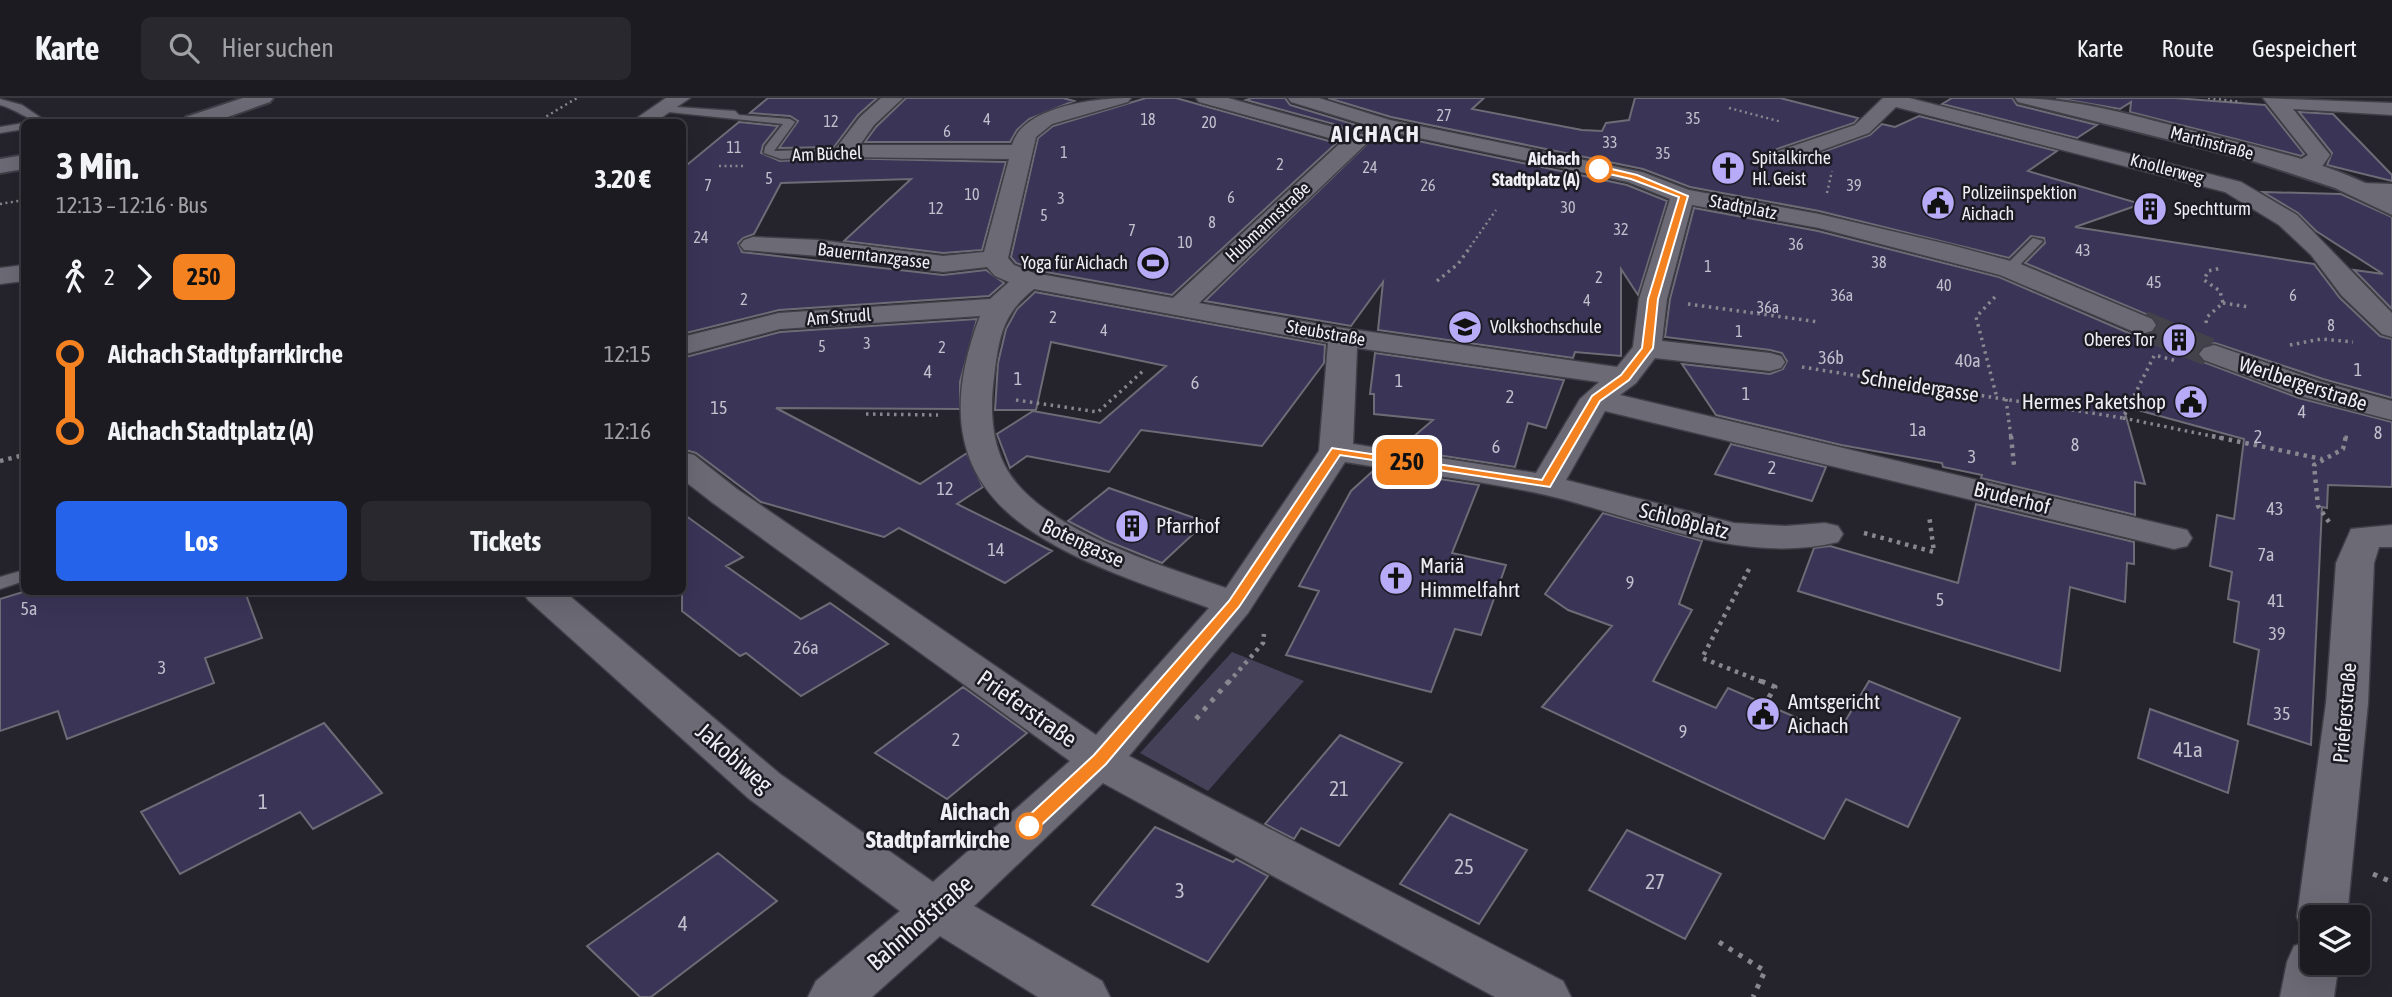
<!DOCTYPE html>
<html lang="de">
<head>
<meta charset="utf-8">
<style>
	:root { --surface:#1c1b22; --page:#29282f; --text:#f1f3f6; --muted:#a0a1a5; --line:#3a3940; --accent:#2563eb }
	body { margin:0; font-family:"Asap Condensed",sans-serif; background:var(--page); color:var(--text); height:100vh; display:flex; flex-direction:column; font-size:26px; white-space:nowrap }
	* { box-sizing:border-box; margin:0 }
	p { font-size:23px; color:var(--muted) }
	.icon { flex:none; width:38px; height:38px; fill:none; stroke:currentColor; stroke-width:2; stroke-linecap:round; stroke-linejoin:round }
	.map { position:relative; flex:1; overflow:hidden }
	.sheet { position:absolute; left:21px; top:21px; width:665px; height:476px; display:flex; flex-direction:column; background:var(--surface); border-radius:10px; box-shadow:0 7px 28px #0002,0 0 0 2px var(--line) }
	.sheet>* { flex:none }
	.badge { padding:0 14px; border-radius:10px; font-size:24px; line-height:46px }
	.buttons { position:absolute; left:2300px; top:807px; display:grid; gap:14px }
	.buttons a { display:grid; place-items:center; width:70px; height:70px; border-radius:10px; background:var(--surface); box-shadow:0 7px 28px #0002,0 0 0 2px var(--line); font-size:35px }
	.map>.badge { position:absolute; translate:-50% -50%; box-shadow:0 0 0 4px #fff }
	.legs { display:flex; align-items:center; gap:10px; height:77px; padding:0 35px; font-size:23px }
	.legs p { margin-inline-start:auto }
	.headline { display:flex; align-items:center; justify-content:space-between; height:119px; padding:0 35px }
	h1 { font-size:38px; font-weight:700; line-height:52px }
	.action { display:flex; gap:14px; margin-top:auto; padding:14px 35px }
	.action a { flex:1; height:80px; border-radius:10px; background:var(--accent); color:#fff; font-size:28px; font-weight:700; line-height:80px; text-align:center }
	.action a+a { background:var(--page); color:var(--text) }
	ul { padding:0 35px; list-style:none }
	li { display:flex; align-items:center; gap:24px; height:77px; font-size:26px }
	li i { display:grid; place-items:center; width:10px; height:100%; margin:0 9px; background:currentColor }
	li i::after { content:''; width:18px; height:18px; margin:-9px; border:5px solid; border-radius:50%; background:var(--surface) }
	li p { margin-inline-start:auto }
	li:first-child i { background:linear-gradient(#0000 50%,currentColor 0) }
	li:last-child i { background:linear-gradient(currentColor 50%,#0000 0) }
	header { display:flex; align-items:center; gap:42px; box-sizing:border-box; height:98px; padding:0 35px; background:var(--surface); border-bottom:2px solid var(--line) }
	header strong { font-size:33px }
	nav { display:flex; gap:38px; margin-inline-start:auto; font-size:24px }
	.search { width:490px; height:63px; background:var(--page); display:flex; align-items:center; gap:18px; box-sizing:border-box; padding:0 24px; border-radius:10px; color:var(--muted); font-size:26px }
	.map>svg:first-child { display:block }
	.green { fill:#444158 }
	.building { fill:#3a3457; stroke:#6d6c76; stroke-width:2 }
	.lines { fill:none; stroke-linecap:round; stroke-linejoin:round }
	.street-tunnel { stroke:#43424b; stroke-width:29; stroke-dasharray:29 14; stroke-linecap:butt }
	.lane-casing { stroke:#403e46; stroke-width:3 }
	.street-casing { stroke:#403e46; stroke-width:3 }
	.secondary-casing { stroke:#403e46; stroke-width:4 }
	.path-far3 { stroke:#88878f; stroke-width:2.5; stroke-dasharray:2 3.5; stroke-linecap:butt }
	.path-far2 { stroke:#88878f; stroke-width:3.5; stroke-dasharray:2.5 4.5; stroke-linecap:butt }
	.path-far1 { stroke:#88878f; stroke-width:4.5; stroke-dasharray:3.5 5; stroke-linecap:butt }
	.path { stroke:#88878f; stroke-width:5; stroke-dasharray:4.5 7; stroke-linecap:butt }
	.lane { fill:#6c6b75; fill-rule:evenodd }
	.street { fill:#6c6b75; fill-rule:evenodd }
	.secondary { fill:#6c6b75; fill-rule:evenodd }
	.line-1 { fill:#f58220; stroke:#fff; stroke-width:2 }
	.stop-1-dot { fill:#fff; stroke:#f58220; stroke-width:3.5 }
	.labels { text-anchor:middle; stroke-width:5; stroke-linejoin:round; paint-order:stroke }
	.far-number-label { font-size:16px; fill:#c2c0cd }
	.far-street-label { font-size:18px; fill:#efeef4; stroke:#1c1b23 }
	.far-poi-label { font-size:18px; fill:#efeef4; stroke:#1c1b23; text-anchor:start }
	.far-stop-label { font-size:18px; font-weight:bold; fill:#efeef4; stroke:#1c1b23; text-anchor:end }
	.number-label { font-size:18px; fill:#c2c0cd }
	.street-label { font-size:21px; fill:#efeef4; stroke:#1c1b23 }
	.poi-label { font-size:21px; fill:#efeef4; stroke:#1c1b23; text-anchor:start }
	.near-number-label { font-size:21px; fill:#c2c0cd }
	.far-district-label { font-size:23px; font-weight:bold; letter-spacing:2px; fill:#efeef4; stroke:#1c1b23 }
	.near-street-label { font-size:24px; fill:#efeef4; stroke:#1c1b23 }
	.near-stop-label { font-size:24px; font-weight:bold; fill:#efeef4; stroke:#1c1b23; text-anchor:end }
</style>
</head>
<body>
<header>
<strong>Karte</strong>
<div class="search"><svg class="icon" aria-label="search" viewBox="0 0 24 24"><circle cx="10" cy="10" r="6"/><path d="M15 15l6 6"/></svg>Hier suchen</div>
<nav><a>Karte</a><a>Route</a><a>Gespeichert</a></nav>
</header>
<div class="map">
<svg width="2392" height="899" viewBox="0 0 2392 899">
	<rect width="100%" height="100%" fill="#25242d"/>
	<path class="green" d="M1232,554L1304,583L1208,693L1140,655Z"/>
	<path class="building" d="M768,0H877L858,17L834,49L779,50L798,23L790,18L750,15Z
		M906,0H1063L1074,3L1029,21L1017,32L1010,44H865L876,29Z
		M1146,0H1176L1332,44L1344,38L1172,197L1035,172L1016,165L1011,159L1038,40L1053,28Z
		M1252,0H1285L1290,7L1385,36L1627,87L1667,103L1638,197L1621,171V258L1575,254L1573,260L1378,232L1383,184L1351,228L1205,203L1371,42L1366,33L1346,36L1341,28L1246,2Z
		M1328,0H1484L1472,11L1582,32L1602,33L1606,25L1629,22L1635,0H1780L1858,20L1854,25L1777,51L1772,59L1787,67L1870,37L1882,26L1895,29L1919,18L2057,53L2028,73L2141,106L2075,129L2314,166L2340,200L2380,238L2392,241V300L2323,281L2215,245L2203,247L2196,256L2203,264L2299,300L2392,324V389L2328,387L2327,410L2322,409L2311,647L2248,626L2259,552L2234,544L2239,504L2228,501L2232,474L2210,468L2217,417L2234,421L2244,341L2123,308L2145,386L2135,384V417L1981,380L1982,377L1943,369L1942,365L1841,347L1716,317L1682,266L1770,276L1783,271L1787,263L1782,255L1770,252L1665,239L1670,201L1694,110L1818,133L1999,179L2131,236L2143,239L2154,234L2158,226L2153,219L2025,165L2045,145L2044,140L2031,138L2009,160L1819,113L1690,89L1643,71L1391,19Z
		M1952,0H2012L2017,7L2097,27L2077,40L1942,6Z
		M2056,0H2175L2265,7L2304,56L2301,58L2130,14L2131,4L2120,11Z
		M2299,14L2333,16L2392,77V83L2327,67L2332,55Z
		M739,24L778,28L763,47L761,55L780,63L834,60L1006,64L982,152L943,155L844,143L911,81L781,85L754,136L743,140L738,145L742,154L943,177L986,172L1004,185L989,198L779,212L682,236V71Z
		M2263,94L2341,96L2392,119V211L2354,172L2383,176L2316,133L2298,115Z
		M1035,194L1325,247L1324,265L1262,348L1141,332L1109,374L1027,358L1010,370L997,336L1033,313L1100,325L1166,268L1051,244L1036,312H995L998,265L1006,231L1017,211Z
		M977,221L960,284V311L776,310L920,386L967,355L983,389L957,406L1052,453L1005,485L899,430L884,439L761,404L696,355L682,351V260L780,234Z
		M1375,255L1564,282L1546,330L1528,325L1515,369L1399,351L1433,322L1374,316V296H1370Z
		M1731,346L1826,369L1812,403L1715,376Z
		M1375,371L1479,387L1452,455L1506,467L1481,537L1455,531L1431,594L1286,557L1319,493L1299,488L1351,393Z
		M1109,390L1206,424L1162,465L1105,442L1068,423Z
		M1976,406L2134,444V466L2127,465L2125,504L2070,489L2060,573L1798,493L1814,450L1830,448L1958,485Z
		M682,415L743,459L726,468L801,521L830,505L888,546L801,598L746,555L740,558L682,513Z
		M1603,415L1702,443L1679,506L1692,512L1653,583L1716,610L1728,590L1837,637L1869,583L1960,620L1908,729L1846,701L1824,741L1542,609L1612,528L1568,512L1545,496Z
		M23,494H245L262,540L205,560L214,585L67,641L58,613L0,633V501Z
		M963,589L1027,635L947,701L875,655Z
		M2150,611L2238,643L2228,695L2138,660Z
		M324,625L382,695L313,731L300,714L180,776L141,714Z
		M1340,637L1402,665L1339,748L1301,730L1294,741L1265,726Z
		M1450,716L1527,752L1479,826L1400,786Z
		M1155,729L1233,764L1236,761L1268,778L1208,864L1092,807Z
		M1627,732L1721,776L1685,841L1589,792Z
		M718,755L777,803L651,899H640L587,848Z"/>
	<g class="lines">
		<path class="street-tunnel" d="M2142,227L2214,256"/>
		<g class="lane-casing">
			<path id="lane" d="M0,1L22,7L47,24C31,25 16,11 0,7Z
				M662,8L735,13L739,17L790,21L795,24L774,53L844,51L849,54L844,57L781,61L764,55L765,49L783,26L659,13V9Z
				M24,25V31L0,35V29Z
				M2033,140L2043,143L2013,174H2005V168Z
				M24,472V483L0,491V479Z"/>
		</g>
		<g class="street-casing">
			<path id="street" d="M666,0H690L655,24H631Z
				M881,0H903L874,27L860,47H1012C1023,8 1096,0 1131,0L1128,4L1052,26L1036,39L1008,160L1014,167L1034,175L1173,200L1350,36H1366L1369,41L1366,46L1199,205L1343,230L1617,269L1633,249L1639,201L1670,101L1628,84L1386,33L1291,4L1288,0H1319L1390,22L1642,74L1689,92L1819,116L1951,147L2018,165L2152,221L2156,227L2152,233L2142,236L2132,233L2000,177L1819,130L1692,107L1667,201L1662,243L1770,255L1781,258L1785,264L1781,270L1770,273L1655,260L1636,285L1620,297L2187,432L2192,440L2187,448L2174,451L1605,313L1566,382L1734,425L1785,428L1825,425L1838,428L1843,436L1838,444C1740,468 1639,419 1546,397C1480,382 1412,375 1345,364L1248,515L1129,658L1563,883L1571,899H1495L1103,685L974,808L1102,883L1110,899H1038L940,838L872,899H808L816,883L900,813L748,700L528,502L523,494H565L780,676L933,784L1070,663L713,405L682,381V354L694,357L737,391L1096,637L1209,510C1062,457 905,414 980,218L780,231L682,257V239L779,215L990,201L1009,184L995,178L987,169L943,174L819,158L744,152L740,147L744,142L753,139L819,142L943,158L984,154L1009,61L836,59L833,54L860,19ZM1034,191L1328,245L1319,353L1226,490C1162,467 1038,432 1005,368C991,341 990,309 994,279C999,240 1002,216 1034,191ZM1357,250L1599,284L1580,301L1536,375L1353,346Z
				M1196,0H1228L1340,31L1344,35L1333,41L1199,4Z
				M1883,0H1909L2241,84L2297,117L2392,215V239L2382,236L2342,198L2311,157L2279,127L2225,94L1896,9L1869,35L1786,65L1775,58L1778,53L1855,27Z
				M2263,0L2392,5V17L2293,11L2330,57L2321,70L2300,76L2289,69L2308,57Z
				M2362,85L2392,86V100L2354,97L2350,92L2354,87Z
				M24,167V183L0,186V170Z
				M2214,247L2322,284L2392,303V322L2300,298L2204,262L2199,256L2204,250Z
				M2392,427V449H2379L2374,465L2368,605L2347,819H2312V836L2304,834L2297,819L2326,605L2336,465L2351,431Z
				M2312,842V864H2339L2334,899H2280L2287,864L2294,848Z"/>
		</g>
		<g class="secondary-casing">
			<path id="secondary" d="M243,0H273L270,4L213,24H183L186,19Z
				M2015,0C2076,0 2135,18 2194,33C2260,50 2332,64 2392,99V117L2335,90L2250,62L2018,4Z
				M24,57V71L0,75V61Z"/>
		</g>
		<path class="path-far3" d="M2208,0L2241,4
			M1729,10L1782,24
			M537,24L577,0
			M719,68H746
			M1827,95L1832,73
			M0,106L24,102
			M1470,149L1496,112"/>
		<path class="path-far2" d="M1437,183L1458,166L1471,148
			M1995,199L1976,219L1997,300
			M2223,205L2249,209
			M1688,206L1819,224
			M2206,225L2207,219L2223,205L2220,193L2204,182L2208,173L2222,170
			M2290,247L2321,241L2353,244
			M2158,258L2177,263
			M1802,269L2123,320L2154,258
			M2006,301L2011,340
			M1016,302L1098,314L1143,273
			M866,316L938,317
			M2123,320L2221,340
			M2346,340L2347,335"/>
		<path class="path-far1" d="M2011,338L2014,367
			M2212,338L2322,361
			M0,363L24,357
			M2329,424L2318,408L2314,367L2343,351L2346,338
			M1864,435L1934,454L1929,417
			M1749,471L1702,560L1765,585
			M1228,585L1263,545L1264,536"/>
		<path class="path" d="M1761,583L1775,589L1765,606
			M1196,621L1229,583
			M2373,776L2392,784
			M1719,844L1765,873L1753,899"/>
		<use href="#lane" class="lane"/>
		<use href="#street" class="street"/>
		<use href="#secondary" class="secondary"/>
	</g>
	<path class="line-1" d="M1599,68L1637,77L1688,98L1658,201L1653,250L1629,282L1600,303L1550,389L1340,357L1239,509L1106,666L1035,733H1023L1020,728L1023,723L1094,657L1229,503L1332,350L1542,382L1592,298L1621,277L1642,250L1648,201L1679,99L1631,81L1596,73Z"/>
	<defs>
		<g id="church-disc" transform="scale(1.75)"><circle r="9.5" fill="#b7abf8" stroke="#1c1b23"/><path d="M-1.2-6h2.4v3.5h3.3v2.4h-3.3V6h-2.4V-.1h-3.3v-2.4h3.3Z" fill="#111"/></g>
		<g id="civic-disc" transform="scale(1.75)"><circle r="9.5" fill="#b7abf8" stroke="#1c1b23"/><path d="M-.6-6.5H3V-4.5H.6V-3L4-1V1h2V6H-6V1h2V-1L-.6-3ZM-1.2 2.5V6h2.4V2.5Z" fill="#111"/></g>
		<g id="building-disc" transform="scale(1.75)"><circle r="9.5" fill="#b7abf8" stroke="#1c1b23"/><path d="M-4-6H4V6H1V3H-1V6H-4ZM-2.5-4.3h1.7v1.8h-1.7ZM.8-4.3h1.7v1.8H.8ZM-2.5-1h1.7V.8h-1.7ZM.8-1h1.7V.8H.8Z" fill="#111"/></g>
		<g id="stadium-disc" transform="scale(1.75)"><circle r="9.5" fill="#b7abf8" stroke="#1c1b23"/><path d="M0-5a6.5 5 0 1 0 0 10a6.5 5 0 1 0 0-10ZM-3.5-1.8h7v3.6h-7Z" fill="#111"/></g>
		<g id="university-disc" transform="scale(1.75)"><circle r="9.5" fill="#b7abf8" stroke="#1c1b23"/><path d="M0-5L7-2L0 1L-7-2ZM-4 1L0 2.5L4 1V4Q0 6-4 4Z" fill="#111"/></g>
	</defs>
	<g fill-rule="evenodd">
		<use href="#church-disc" x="1728" y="70"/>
		<use href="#civic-disc" x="1938" y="105"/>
		<use href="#building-disc" x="2150" y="111"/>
		<use href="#stadium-disc" x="1153" y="165"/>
		<use href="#university-disc" x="1465" y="229"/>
		<use href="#building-disc" x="2179" y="242"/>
		<use href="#civic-disc" x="2191" y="304"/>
		<use href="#building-disc" x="1132" y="428"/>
		<use href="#church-disc" x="1396" y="480"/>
		<use href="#civic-disc" x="1763" y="616"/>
	</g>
	<g class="stop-1-dot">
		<circle cx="1599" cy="71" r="12"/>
		<circle cx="1029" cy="728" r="12"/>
	</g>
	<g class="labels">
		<g class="far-number-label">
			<text x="1444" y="23">27</text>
			<text x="1693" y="26">35</text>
			<text x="987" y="27">4</text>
			<text x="1148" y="27">18</text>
			<text x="831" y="29">12</text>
			<text x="1209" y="30">20</text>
			<text x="947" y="39">6</text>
			<text x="1610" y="50">33</text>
			<text x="734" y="55">11</text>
			<text x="1064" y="60">1</text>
			<text x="1663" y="61">35</text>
			<text x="1280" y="72">2</text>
			<text x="1370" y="75">24</text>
			<text x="769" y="86">5</text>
			<text x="708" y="93">7</text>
			<text x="1428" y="93">26</text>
			<text x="1854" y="93">39</text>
			<text x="972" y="102">10</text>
			<text x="1231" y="105">6</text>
			<text x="1061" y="106">3</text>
			<text x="1568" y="115">30</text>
			<text x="936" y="116">12</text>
			<text x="1044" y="123">5</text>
			<text x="1212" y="130">8</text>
			<text x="1621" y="137">32</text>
			<text x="1132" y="138">7</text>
			<text x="701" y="145">24</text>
			<text x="1185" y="150">10</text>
			<text x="1796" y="152">36</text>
			<text x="2083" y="158">43</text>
			<text x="1879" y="170">38</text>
			<text x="1708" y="174">1</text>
			<text x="1599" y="185">2</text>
			<text x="2154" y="190">45</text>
			<text x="1944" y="193">40</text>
			<text x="1842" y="203">36a</text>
			<text x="2293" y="203">6</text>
			<text x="744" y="207">2</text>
			<text x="1587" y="208">4</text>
			<text x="1768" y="215">36a</text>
			<text x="1053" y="225">2</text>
			<text x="2331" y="233">8</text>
			<text x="1104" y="238">4</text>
			<text x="1739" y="239">1</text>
			<text x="867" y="251">3</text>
			<text x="822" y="254">5</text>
			<text x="942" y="255">2</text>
		</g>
		<g class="far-street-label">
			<text transform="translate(2212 45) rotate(15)" y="6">Martinstraße</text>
			<text transform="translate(827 56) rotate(-2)" y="6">Am Büchel</text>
			<text transform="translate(2167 71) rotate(15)" y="6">Knollerweg</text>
			<text transform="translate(1743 109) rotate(11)" y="6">Stadtplatz</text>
			<text transform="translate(1268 124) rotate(-43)" y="6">Hubmannstraße</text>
			<text transform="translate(874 158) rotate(7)" y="6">Bauerntanzgasse</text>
			<text transform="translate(839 219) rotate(-4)" y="6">Am Strudl</text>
			<text transform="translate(1326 235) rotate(10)" y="6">Steubstraße</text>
		</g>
		<g class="far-poi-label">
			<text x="1752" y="66">Spitalkirche<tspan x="1752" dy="21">Hl. Geist</tspan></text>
			<text x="1962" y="101">Polizeiinspektion<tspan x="1962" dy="21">Aichach</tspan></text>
			<text x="2174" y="117">Spechtturm</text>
			<text x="1128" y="171" text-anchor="end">Yoga für Aichach</text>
			<text x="1490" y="235">Volkshochschule</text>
			<text x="2154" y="248" text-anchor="end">Oberes Tor</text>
		</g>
		<g class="far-stop-label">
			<text x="1580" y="67">Aichach<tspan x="1580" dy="21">Stadtplatz (A)</tspan></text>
		</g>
		<g class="number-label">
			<text x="1831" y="266">36b</text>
			<text x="1968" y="269">40a</text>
			<text x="2358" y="278">1</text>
			<text x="928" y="280">4</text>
			<text x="1018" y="287">1</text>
			<text x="1399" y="289">1</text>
			<text x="1195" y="291">6</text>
			<text x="1746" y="302">1</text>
			<text x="1510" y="305">2</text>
			<text x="719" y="316">15</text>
			<text x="2302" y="320">4</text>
			<text x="1918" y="338">1a</text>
			<text x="2378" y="341">8</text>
			<text x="2258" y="345">2</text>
			<text x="2075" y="353">8</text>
			<text x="1496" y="355">6</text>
			<text x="1972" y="365">3</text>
			<text x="1772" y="376">2</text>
			<text x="945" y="397">12</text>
			<text x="2275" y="417">43</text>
			<text x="996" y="458">14</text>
			<text x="2266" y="463">7a</text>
			<text x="1630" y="491">9</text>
			<text x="1940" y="508">5</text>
			<text x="2276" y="509">41</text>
			<text x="29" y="517">5a</text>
			<text x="2277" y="542">39</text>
			<text x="806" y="556">26a</text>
			<text x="162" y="576">3</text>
			<text x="2282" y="622">35</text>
			<text x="1683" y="640">9</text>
			<text x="956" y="648">2</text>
		</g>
		<g class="street-label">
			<text transform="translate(2303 286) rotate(18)" y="7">Werlbergerstraße</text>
			<text transform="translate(1920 288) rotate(9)" y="7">Schneidergasse</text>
			<text transform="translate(2012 400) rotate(14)" y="7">Bruderhof</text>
			<text transform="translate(1684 423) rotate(14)" y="7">Schloßplatz</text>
			<text transform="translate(1083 445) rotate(25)" y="7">Botengasse</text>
			<text transform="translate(2345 615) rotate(-85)" y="7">Prieferstraße</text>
		</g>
		<g class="poi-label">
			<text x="2166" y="311" text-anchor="end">Hermes Paketshop</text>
			<text x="1156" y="435">Pfarrhof</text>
			<text x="1420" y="475">Mariä<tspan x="1420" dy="24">Himmelfahrt</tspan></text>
			<text x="1788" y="611">Amtsgericht<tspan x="1788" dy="24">Aichach</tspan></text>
		</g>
		<g class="near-number-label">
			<text x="2188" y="659">41a</text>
			<text x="1339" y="698">21</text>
			<text x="263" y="711">1</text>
			<text x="1464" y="776">25</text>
			<text x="1655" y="791">27</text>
			<text x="1180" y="800">3</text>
			<text x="683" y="833">4</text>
		</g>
		<g class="far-district-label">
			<text x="1376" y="44">AICHACH</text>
		</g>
		<g class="near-street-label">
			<text transform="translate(1027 611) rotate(35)" y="8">Prieferstraße</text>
			<text transform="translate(734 660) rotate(41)" y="8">Jakobiweg</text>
			<text transform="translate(920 825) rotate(-41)" y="8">Bahnhofstraße</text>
		</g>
		<g class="near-stop-label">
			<text x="1010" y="722">Aichach<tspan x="1010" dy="28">Stadtpfarrkirche</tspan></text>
		</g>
	</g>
</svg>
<div class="buttons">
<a><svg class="icon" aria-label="layers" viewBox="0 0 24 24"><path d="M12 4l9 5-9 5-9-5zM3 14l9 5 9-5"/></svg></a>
</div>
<b class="badge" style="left:1407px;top:364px;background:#f58220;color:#111">250</b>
<section class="sheet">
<div class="headline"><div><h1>3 Min.</h1><p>12:13 – 12:16 · Bus</p></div><b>3.20 €</b></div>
<div class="legs"><svg class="icon" aria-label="walk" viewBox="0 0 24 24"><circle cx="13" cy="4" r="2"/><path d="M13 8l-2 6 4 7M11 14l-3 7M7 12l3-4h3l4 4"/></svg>2<svg class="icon" aria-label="forward" viewBox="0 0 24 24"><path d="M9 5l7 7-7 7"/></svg><b class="badge" style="background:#f58220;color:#111">250</b></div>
<ul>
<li><i style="color:#f58220"></i><b>Aichach Stadtpfarrkirche</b><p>12:15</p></li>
<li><i style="color:#f58220"></i><b>Aichach Stadtplatz (A)</b><p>12:16</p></li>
</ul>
<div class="action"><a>Los</a><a>Tickets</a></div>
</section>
</div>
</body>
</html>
